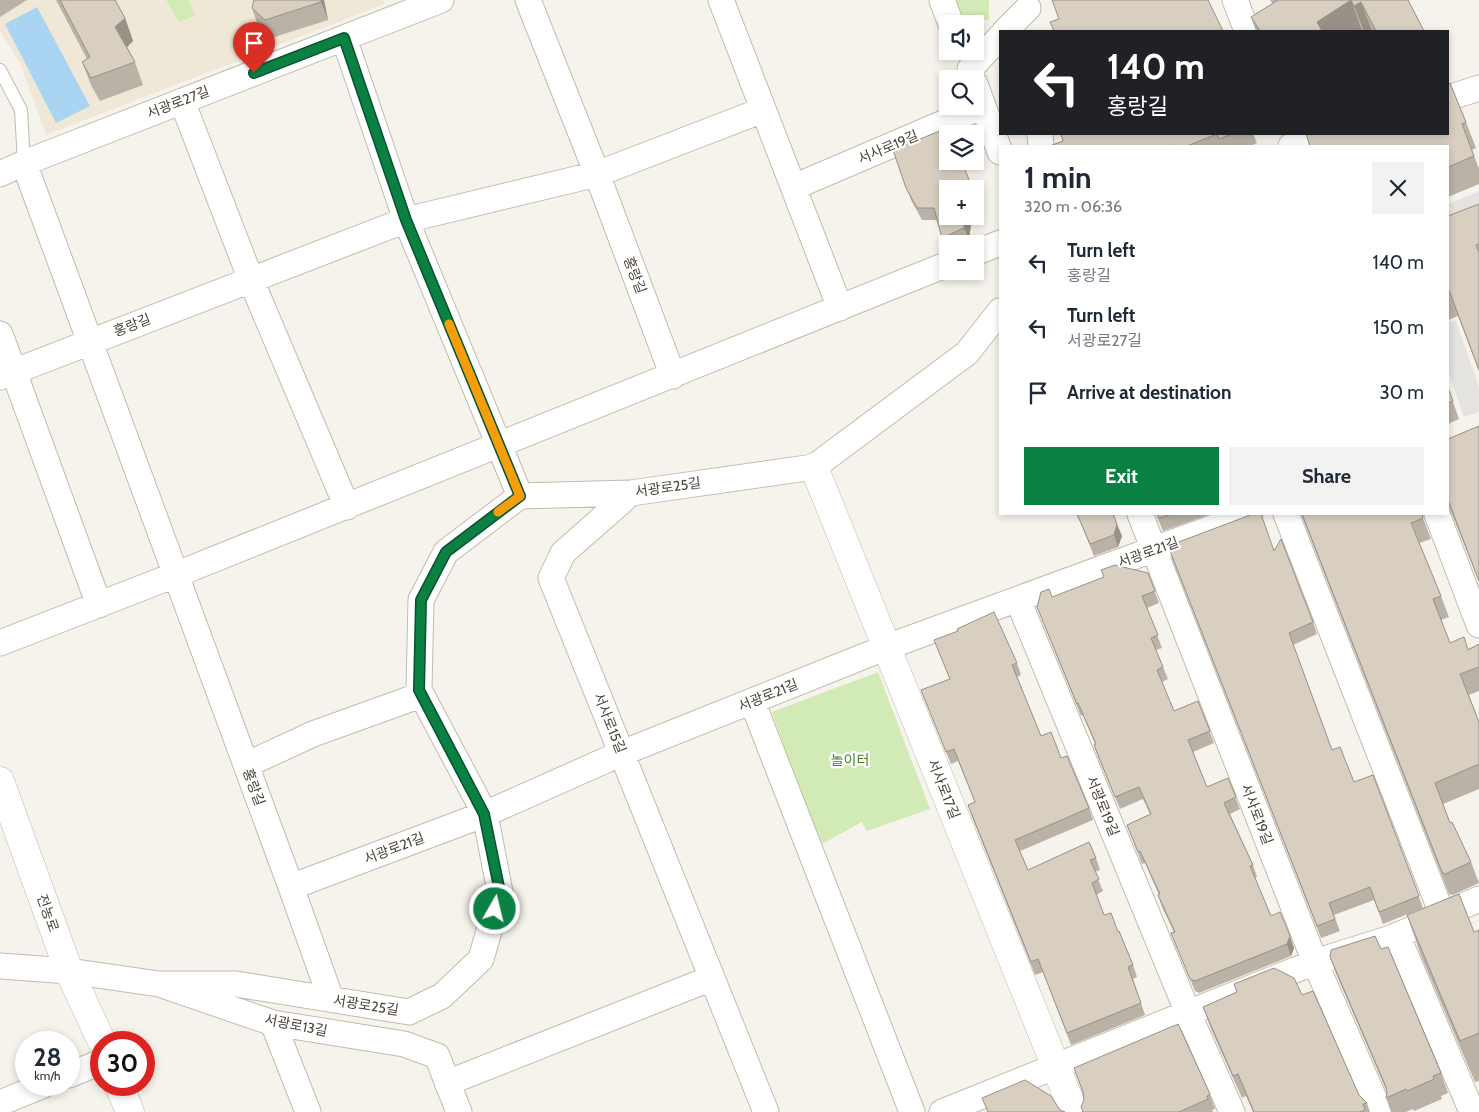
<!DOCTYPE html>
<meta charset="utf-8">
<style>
body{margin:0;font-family:Cabin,"Noto Sans KR",sans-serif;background:#f2f2f3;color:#1f2937;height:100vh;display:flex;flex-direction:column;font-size:19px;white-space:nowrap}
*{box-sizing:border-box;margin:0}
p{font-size:16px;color:#747a83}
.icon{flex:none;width:28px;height:28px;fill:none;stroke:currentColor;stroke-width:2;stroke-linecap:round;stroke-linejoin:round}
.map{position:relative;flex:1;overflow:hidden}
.side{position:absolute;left:999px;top:145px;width:450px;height:370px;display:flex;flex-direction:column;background:#fff;border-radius:0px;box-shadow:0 2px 8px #0003}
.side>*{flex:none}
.top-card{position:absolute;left:999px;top:30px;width:450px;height:105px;border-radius:0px;box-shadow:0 2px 8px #0003;background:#202124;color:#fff;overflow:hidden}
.buttons{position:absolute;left:939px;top:15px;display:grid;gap:10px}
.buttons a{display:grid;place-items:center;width:45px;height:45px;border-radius:0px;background:#fff;box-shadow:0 2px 8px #0003;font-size:25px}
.speed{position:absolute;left:15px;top:1031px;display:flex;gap:10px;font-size:25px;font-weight:700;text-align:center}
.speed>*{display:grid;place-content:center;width:65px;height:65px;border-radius:50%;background:#fff;box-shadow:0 2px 8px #0003;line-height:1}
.speed small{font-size:12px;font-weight:400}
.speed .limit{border:8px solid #d22;background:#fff;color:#111}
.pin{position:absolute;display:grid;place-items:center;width:42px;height:42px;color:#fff;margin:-51px -21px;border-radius:50% 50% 50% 0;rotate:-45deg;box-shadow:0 0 5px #0007}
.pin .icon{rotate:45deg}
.me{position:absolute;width:55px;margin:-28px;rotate:8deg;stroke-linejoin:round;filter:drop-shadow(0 0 4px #0008)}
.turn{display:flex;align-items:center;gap:18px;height:105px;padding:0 25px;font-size:22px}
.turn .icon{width:65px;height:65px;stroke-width:2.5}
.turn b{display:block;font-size:35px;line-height:42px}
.round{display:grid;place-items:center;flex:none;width:52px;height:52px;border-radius:0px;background:#f2f2f3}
.summary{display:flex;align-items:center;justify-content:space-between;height:85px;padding:0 25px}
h1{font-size:30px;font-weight:700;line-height:38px}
.primary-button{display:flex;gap:10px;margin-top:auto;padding:10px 25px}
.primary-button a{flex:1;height:58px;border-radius:0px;background:#0b8043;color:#fff;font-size:20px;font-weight:700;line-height:58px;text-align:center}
.primary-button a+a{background:#f2f2f3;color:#1f2937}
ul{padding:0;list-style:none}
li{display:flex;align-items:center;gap:15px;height:65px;padding:0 25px}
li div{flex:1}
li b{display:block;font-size:19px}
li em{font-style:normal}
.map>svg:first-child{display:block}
.education{fill:#efe8d6}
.green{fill:#d2eab5}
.parking{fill:#e5e3e0}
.water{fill:#a9d4f2}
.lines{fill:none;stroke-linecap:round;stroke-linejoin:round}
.service-casing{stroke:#c2bbae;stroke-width:14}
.minor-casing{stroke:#c2bbae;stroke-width:27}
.tertiary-casing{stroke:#c2bbae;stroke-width:29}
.service{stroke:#fff;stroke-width:12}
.minor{stroke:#fff;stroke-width:25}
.tertiary{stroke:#fff;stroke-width:28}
.wall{fill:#bab2a6}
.shaded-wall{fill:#979187}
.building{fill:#d8cfc1;stroke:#979187}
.route-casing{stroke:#07532c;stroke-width:12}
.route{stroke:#0b8043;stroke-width:9}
.slow{stroke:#f59e0b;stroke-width:9}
.labels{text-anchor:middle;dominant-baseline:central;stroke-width:4.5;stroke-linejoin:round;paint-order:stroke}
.street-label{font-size:14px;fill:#4b4439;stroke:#fff}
.park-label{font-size:14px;fill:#4a7f2a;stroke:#fff}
</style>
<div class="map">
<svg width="1479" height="1112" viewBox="0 0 1479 1112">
<rect width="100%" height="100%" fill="#f6f3ec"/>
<path class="education" d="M0 0H382L385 4 46 135 21 65 0 31Z"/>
<path class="green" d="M166 0H189L195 16 179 22Z
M956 0H989V20H964Z
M878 672 930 809 867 831 862 822 822 844 797 783 772 712Z"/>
<path class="parking" d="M1479 191V226L1448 239V204Z
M1456 321 1479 387V412L1464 417 1448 370V323Z"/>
<path class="water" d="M37 7 90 106 56 123 5 24Z"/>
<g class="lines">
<g class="service-casing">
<path id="service" d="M0 70 21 110 24 163"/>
</g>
<g class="minor-casing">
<path id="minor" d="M528 0 597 174 673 376
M721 0 840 308
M942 0 951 24
M1235 0 1247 31
M1005 31 1028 8
M344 38 406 220 520 496
M970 69 1000 37
M975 84 1000 152
M1448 98 1479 88
M182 101 251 280 347 507
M1040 134 1041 146
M1291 146 1331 134
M24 163 291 887 331 999
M0 174 24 163 441 0
M794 187 983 106
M975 253 1000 243
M0 334 99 605
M0 377 406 220 597 174 763 110
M631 493 563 553 551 578 766 1112
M1140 514 1315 962 1380 1112
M1286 514 1442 914
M1437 514 1479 625
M1018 600 1188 1013 1232 1112
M0 643 175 575 948 264
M752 701 912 1112
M246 765 313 734 421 695
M291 887 485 814 622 753 887 647 1250 514
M1397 935 1472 1112
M0 966 69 971 159 984 273 1023 404 1044 437 1056 459 1112
M159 984H236L409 1012 442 996 481 959 500 892 485 814 419 690 421 600 446 552 520 496 631 493 814 467 967 353 1000 311
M273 1023 308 1112
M69 1075 101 1062
M447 1083 712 978
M0 1103 44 1085
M942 1112 1315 962 1394 937 1479 899"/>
</g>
<g class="tertiary-casing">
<path id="tertiary" d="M814 467 1074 1112
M0 781 69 971 102 1042
M119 1085 130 1112"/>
</g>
<use href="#service" class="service"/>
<use href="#minor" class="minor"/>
<use href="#tertiary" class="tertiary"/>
</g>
<path class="wall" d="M0 0H27L0 17Z
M56 0H115L125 18 133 41 127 47 135 62 143 85 100 101 91 85 82 62 87 59Z
M254 0H324L328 20 271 38 258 26 252 8Z
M1270 0H1408L1424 31H1256L1251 17 1273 4Z
M1448 84 1466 122 1476 148 1472 150 1479 169V184L1448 197Z
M1061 134H1253L1257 143 1250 146H1050L1063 141Z
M893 150 948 216H972L969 240 961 244H948V250H946L942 238 937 220H922L911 200Z
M1479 204V371L1458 316 1448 320V216Z
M1448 388 1459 419 1448 424Z
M1479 426V582L1450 509 1448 505V439Z
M1077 514 1122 536 1118 547 1094 556Z
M1156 514H1210L1163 531Z
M1301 514H1423V518L1431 539 1419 543 1441 596 1449 617 1441 620 1450 643 1468 649 1479 644V691L1469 695 1479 722V789L1443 804 1450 823 1471 862 1479 883 1453 895 1449 894Z
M1274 551 1313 622 1317 634 1293 645 1332 750 1354 782 1373 775 1423 908 1383 924 1374 900 1334 915 1340 931 1321 938 1172 558Z
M1101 570 1148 573 1159 603 1147 608 1162 648 1156 650 1168 679 1162 682 1174 711 1198 701 1214 743 1193 752 1207 787 1228 778 1240 809 1230 814 1253 865 1257 877 1255 878 1271 916 1294 948 1291 956 1199 993 1195 991 1176 945 1171 933 1174 932 1162 907 1158 895H1159L1145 863 1142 864 1127 825 1150 814 1143 799 1120 809 1098 757 1094 745 1095 744 1083 715 1081 716 1037 607 1104 577Z
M1017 663 1021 675 1017 677 1041 736 1061 758 1089 808 1093 820 1020 851 1028 870 1096 858 1100 870 1095 872 1103 891 1096 895 1104 915 1118 932 1133 965 1137 977 1133 979 1145 1015 1071 1045 1043 972 1035 975 972 817 968 805 975 802 958 761 951 764 921 690Z
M1407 915 1474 932 1479 930V1081L1475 1082 1421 956Z
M1381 949 1441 1073 1448 1093 1441 1096 1442 1099 1414 1111 1413 1109 1406 1112H1391L1386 1098 1387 1093V1092L1337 976 1330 957Z
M1234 984 1302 995 1359 1095 1367 1103 1370 1112H1253L1246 1096 1242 1098 1211 1029 1203 1007 1237 992Z
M1074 1068 1210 1094 1215 1109 1212 1110 1213 1112H1083L1084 1100 1083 1094Z"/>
<path class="shaded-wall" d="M321 0H324L328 20 321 2Z
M1351 0 1362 31H1320L1317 22Z
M1361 2 1372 31H1364L1354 6Z
M125 18 133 41 124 50 115 27Z
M966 216H972L969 240 964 228Z
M1117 524 1122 536 1118 547 1114 535Z
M1290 936 1294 948 1291 956 1287 944Z"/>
<path class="building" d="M60 0H115L125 18 115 27 135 62 91 78 82 62 90 57Z
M254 0H321V2L265 20 252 8Z
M1052 0H1208L1223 31H1054L1050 22 1059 19Z
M1278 0H1408L1424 31H1376L1361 2 1354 6 1351 0 1317 22 1322 31H1260L1251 17Z
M1450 83 1466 122 1462 124 1474 156 1448 167V146H1310L1306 134H1448V84Z
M947 128 950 134H948V161H960L961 164 962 163 971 184 970 189H948V216H966L964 228 942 238 934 208H917L906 188 893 150Z
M1061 134H1231L1219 139 1217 134 1187 146H1175V145L1171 146H1050L1063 141Z
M1479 204V244L1476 245 1479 253V370L1449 290 1448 291V216Z
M1448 388 1453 401 1448 403Z
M1479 426V581L1448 500V439Z
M1077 514H1113L1117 524 1114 535 1090 544Z
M1157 514H1172L1159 518Z
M1253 514 1254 515 1261 514 1274 551 1281 539 1313 622 1289 633 1332 750 1340 747 1354 782 1373 775 1419 896 1379 912 1370 887 1329 903 1335 919 1317 926 1168 546Z
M1302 514H1422L1423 518 1411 523 1441 596 1433 599 1450 643 1464 637 1468 650 1479 644V667L1460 674 1479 722V764L1435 783 1450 823 1452 822 1471 862 1445 874 1442 872Z
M1115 565 1148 573 1155 591 1142 596 1158 635 1151 638 1163 667 1157 670 1174 711 1198 701 1210 731 1188 740 1207 787 1228 778 1236 797 1224 803 1253 865 1250 866 1271 916 1280 912 1290 936 1287 944 1195 981 1190 979 1171 933 1175 932 1158 895 1160 894 1140 851 1138 852 1127 825 1151 814 1139 787 1115 797 1094 745 1096 744 1078 703 1077 704 1037 607 1041 592 1049 589 1052 597 1104 577 1101 570Z
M994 612 1017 663 1012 665 1041 736 1051 732 1061 758 1067 756 1089 808 1015 840 1028 870 1089 842 1096 858 1090 860 1099 879 1092 883 1104 915 1111 913 1118 932 1119 931 1133 965 1128 967 1141 1003 1067 1033 1038 959 1031 962 968 805 975 802 954 749 946 752 921 690 950 679 934 640 958 631 957 629Z
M1459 894 1474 932 1479 930V1033L1460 1041 1407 915Z
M1375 936 1381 949 1388 947 1441 1073 1433 1076 1434 1079 1407 1091 1406 1089 1386 1098 1387 1093 1386 1087 1330 957 1331 950Z
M1274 968 1294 978 1302 995 1313 991 1359 1095 1367 1103 1363 1104 1365 1110 1360 1112H1254L1238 1074 1233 1076 1203 1007 1237 992 1234 984Z
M1178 1024 1210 1094 1207 1096 1208 1099 1179 1112H1083L1081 1107 1084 1100 1083 1092 1074 1068Z
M1025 1080 1051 1096 1060 1110 1065 1112H988L982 1098Z"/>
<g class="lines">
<g class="route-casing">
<path id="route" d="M254 73 344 38 406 220 520 496 446 552 421 600 419 690 484 814 500 892 495 909"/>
</g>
<use href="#route" class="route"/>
<path class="slow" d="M449 324 520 496 498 512"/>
</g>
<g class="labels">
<g class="street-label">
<text transform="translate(178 102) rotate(-21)">서광로27길</text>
<text transform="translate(888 147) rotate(-23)">서사로19길</text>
<text transform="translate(635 275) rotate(69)">홍랑길</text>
<text transform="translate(132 325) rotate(-21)">홍랑길</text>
<text transform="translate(668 487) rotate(-8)">서광로25길</text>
<text transform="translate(1148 552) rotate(-20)">서광로21길</text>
<text transform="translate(768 695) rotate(-22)">서광로21길</text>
<text transform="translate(610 723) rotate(68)">서사로15길</text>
<text transform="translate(254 787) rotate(70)">홍랑길</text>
<text transform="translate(944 789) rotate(68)">서사로17길</text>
<text transform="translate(1103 806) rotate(68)">서광로19길</text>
<text transform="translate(1257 814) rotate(69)">서사로19길</text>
<text transform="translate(394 848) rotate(-21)">서광로21길</text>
<text transform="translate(48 913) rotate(70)">전농로</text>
<text transform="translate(366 1005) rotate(9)">서광로25길</text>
<text transform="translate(296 1025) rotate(11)">서광로13길</text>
</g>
<g class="park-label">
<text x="850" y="760">놀이터</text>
</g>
</g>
</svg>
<div class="buttons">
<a><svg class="icon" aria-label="sound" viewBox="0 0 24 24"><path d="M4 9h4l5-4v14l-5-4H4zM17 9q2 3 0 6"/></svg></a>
<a><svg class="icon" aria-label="search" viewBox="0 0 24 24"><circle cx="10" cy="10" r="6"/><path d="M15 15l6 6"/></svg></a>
<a><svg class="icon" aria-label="layers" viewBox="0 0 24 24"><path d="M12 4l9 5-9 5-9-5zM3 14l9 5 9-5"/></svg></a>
<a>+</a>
<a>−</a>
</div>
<div class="speed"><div>28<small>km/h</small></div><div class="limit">30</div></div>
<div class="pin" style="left:254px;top:73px;background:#d93025"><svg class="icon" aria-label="arrive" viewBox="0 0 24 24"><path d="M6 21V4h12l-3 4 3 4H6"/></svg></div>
<svg class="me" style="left:495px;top:909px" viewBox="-20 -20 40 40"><circle r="17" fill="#0b8043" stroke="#fff" stroke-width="3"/><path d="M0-11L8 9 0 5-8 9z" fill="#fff"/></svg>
<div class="top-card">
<div class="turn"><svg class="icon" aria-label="left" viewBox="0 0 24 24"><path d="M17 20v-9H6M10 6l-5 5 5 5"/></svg><div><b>140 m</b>홍랑길</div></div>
</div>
<section class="side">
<div class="summary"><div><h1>1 min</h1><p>320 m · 06:36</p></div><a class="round"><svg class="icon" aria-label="close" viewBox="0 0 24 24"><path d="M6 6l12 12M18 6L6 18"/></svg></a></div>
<ul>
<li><svg class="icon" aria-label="left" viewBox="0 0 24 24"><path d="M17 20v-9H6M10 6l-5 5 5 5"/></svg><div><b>Turn left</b><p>홍랑길</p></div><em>140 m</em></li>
<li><svg class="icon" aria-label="left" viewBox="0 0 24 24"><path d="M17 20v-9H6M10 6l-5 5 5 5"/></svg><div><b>Turn left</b><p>서광로27길</p></div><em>150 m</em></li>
<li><svg class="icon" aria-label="arrive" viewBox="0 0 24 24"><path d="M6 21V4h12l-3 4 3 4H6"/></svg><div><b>Arrive at destination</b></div><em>30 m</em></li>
</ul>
<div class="primary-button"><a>Exit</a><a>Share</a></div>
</section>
</div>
